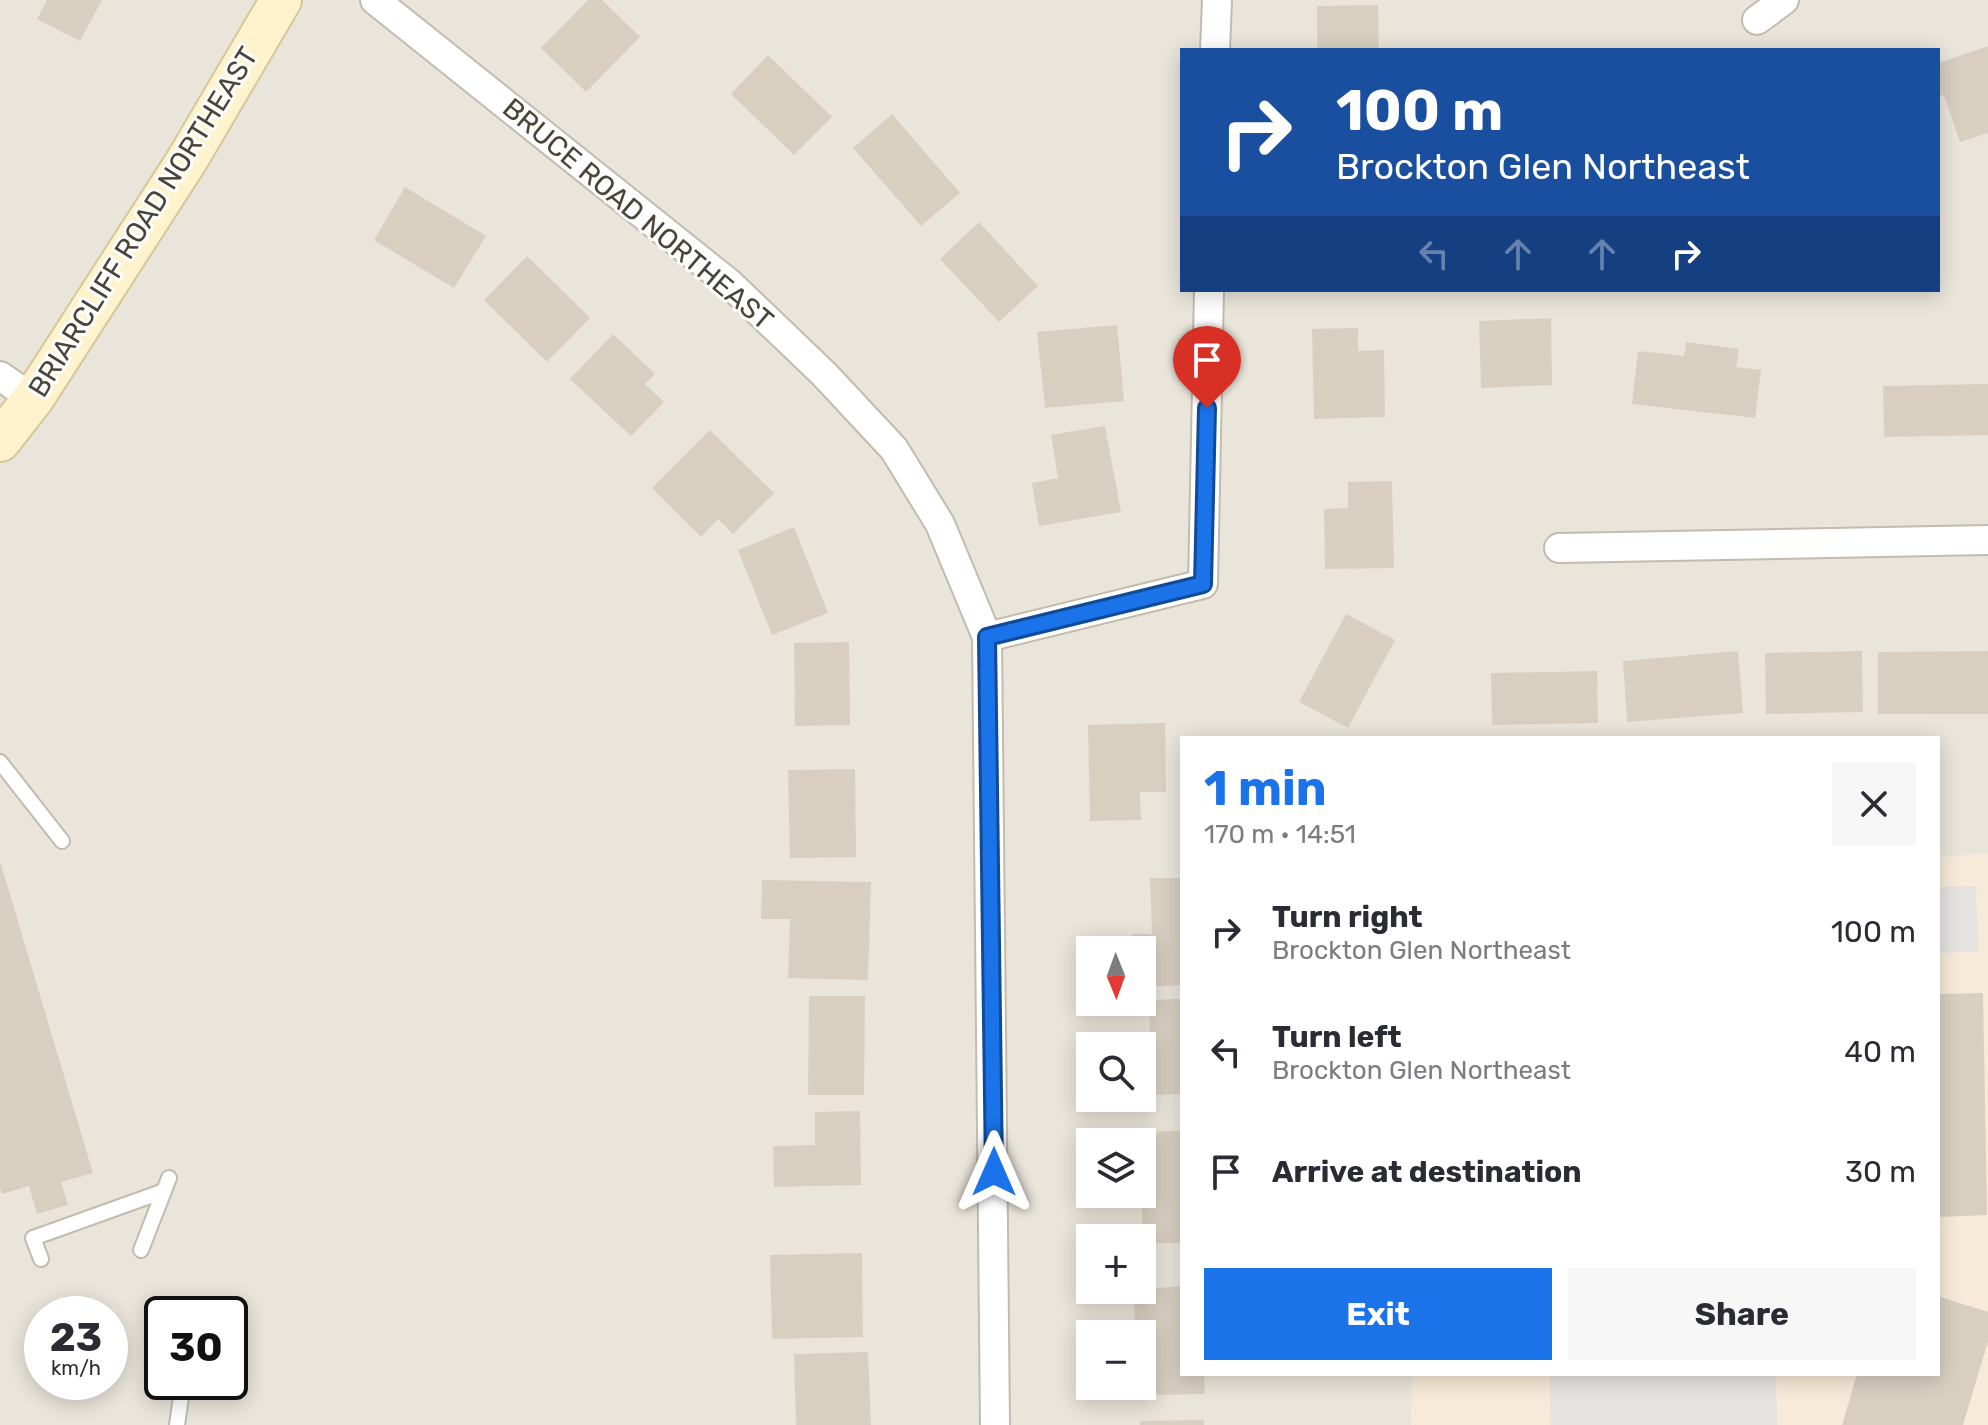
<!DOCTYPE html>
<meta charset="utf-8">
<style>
body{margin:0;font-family:Rubik,sans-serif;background:#f7f7f7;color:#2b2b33;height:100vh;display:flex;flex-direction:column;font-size:30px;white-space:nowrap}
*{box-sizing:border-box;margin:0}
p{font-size:26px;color:#7c7c81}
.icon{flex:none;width:44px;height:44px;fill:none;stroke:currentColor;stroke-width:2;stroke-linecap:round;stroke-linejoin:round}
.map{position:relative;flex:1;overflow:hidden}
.panel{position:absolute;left:1180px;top:736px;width:760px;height:640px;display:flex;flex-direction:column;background:#fff;border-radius:0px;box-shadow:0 4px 20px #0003}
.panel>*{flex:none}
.top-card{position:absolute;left:1180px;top:48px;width:760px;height:244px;border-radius:0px;box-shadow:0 4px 20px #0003;background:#1a4fa0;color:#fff;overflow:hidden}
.needle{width:52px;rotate:179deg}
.fabs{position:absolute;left:1076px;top:936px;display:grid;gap:16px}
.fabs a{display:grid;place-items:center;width:80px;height:80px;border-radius:0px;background:#fff;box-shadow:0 4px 20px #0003;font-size:40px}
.speed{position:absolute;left:24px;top:1296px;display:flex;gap:16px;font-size:40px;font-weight:700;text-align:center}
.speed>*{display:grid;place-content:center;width:104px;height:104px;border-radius:50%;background:#fff;box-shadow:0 4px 20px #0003;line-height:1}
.speed small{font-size:20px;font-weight:400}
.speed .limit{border:4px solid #111;border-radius:12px;background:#fff;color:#111}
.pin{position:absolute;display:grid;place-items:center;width:68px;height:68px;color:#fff;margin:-82px -34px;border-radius:50% 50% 50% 0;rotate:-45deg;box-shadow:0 0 8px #0007}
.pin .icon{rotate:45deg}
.me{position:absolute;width:88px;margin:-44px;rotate:0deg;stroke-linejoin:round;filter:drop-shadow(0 0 6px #0008)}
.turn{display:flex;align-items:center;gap:28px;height:168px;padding:0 24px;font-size:36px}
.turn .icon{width:104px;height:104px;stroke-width:2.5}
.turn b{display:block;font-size:56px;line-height:68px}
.lanes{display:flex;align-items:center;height:76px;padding:0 24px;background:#0003;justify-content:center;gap:40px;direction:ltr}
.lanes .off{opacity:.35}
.round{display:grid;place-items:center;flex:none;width:84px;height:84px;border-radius:0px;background:#f7f7f7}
.head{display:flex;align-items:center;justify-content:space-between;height:136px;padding:0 24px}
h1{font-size:48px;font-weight:700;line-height:60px;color:#1a73e8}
.cta{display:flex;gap:16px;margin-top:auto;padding:16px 24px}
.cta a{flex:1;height:92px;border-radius:0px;background:#1a73e8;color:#fff;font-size:32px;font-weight:700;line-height:92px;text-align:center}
.cta a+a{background:#f7f7f7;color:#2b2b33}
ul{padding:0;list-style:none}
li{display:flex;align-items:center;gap:24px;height:120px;padding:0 24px}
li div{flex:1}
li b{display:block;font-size:30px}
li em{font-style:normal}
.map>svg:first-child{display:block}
.residential{fill:#eae5da;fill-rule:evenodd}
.commercial{fill:#f7ead8}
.parking{fill:#e5e3e0}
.building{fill:#d8cfc1}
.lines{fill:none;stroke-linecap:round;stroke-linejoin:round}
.lane-casing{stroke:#c2bbae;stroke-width:18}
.street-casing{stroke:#c2bbae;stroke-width:32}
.secondary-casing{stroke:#d6c79b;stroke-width:44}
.lane{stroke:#fff;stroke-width:14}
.street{stroke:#fff;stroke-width:28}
.secondary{stroke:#fff3cd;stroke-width:40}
.route-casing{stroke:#114b97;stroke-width:20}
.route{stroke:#1a73e8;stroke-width:14}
.labels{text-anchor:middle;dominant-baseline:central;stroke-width:6;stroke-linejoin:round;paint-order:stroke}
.street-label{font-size:28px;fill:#4b4439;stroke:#fff}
</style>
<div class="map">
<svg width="1988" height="1425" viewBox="0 0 1988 1425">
<rect width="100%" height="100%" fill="#f6f3ec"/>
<path class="residential" d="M0 0H1988V853L1938 858V738H1182V1374H1413L1411 1425H0ZM1182 50H1938V290H1182ZM1090 950H1142V1002H1090ZM1090 1046H1142V1098H1090ZM1090 1142H1142V1194H1090ZM1090 1238H1142V1290H1090ZM42 1314H110V1382H42ZM162 1314H230V1382H162ZM1090 1334H1142V1386H1090Z"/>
<path class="commercial" d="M1988 853V1425H1411L1413 1374H1938V858Z"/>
<path class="parking" d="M1976 886 1978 952 1938 953V887Z
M1550 1374H1776L1777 1425H1551Z"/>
<path class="building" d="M47 0H102L80 41 37 19Z
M588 0H602L640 37 586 92 541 48Z
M1378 5 1379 50H1317V6Z
M1988 46V133L1960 142 1944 95 1938 97V63Z
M768 55 832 117 794 155 731 94Z
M892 114 960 193 921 226 853 148Z
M405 187 486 236 454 288 374 240Z
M979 222 1038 286 999 322 940 259Z
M527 256 590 318 547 362 484 300Z
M1551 318 1552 385 1481 388 1479 321Z
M1117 325 1124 401 1045 408 1037 332Z
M1358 328V351L1384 350 1385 417 1314 419 1312 329Z
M613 334 655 374 645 384 664 402 631 436 570 379Z
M1686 342 1739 349 1736 367 1761 370 1755 418 1632 404 1638 351 1684 356Z
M1988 384V435L1884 437 1883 386Z
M1105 426 1121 512 1039 526 1032 483 1058 478 1051 435Z
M710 430 774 493 733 534 718 519 701 537 652 488Z
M1392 481 1394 568 1325 569 1324 509 1348 508V482Z
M794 527 828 613 772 635 738 550Z
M1346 614 1395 640 1348 728 1299 702Z
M849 642 850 725 795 726 794 643Z
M1738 651 1743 713 1627 722 1623 661Z
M1862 651 1863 712 1766 714 1765 653Z
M1988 651V714H1878V652Z
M1597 671 1598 723 1492 725 1491 673Z
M1165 723 1166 792H1140L1141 820 1090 821 1088 725Z
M855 769 856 857 790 858 788 770Z
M0 861 93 1173 61 1182 68 1205 37 1214 29 1186 2 1194 0 1188Z
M1150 878H1182V985L1142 987V950H1133V934H1152Z
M762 880 871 882 868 980 788 978 790 919H761Z
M1983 993 1987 1215 1938 1217V994Z
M809 996H865L864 1095H808Z
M1182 999V1094L1151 1095 1149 1000Z
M860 1111 861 1185 774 1187 773 1146 815 1145V1112Z
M1182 1131V1243H1142V1142H1139V1132Z
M862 1253 863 1337 772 1339 770 1255Z
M1182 1286V1374H1204L1205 1394 1150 1395 1149 1346H1142V1334H1135L1134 1290Z
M1938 1296 1988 1312V1341L1963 1425H1842L1857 1374H1938Z
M868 1352 871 1425H796L794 1354Z
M1204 1420V1425H1140V1421Z"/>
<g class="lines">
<g class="lane-casing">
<path id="lane" d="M0 762 62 841
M141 1250 169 1178
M41 1259 33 1238 164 1191
M177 1425 183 1383"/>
</g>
<g class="street-casing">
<path id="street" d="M375 0 730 284 824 374 894 449 940 524 987 637 995 1425
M1757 20 1784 0
M1215 50 1217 0
M0 376 33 399
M1559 548 1988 540
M987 637 1203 584 1209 290"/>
</g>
<g class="secondary-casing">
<path id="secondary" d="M0 441 33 399 187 160 281 0"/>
</g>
<use href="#lane" class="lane"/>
<use href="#street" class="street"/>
<use href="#secondary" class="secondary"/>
</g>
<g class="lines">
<g class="route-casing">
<path id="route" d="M994 1172 987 637 1203 584 1207 408"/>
</g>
<use href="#route" class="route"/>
</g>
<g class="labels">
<g class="street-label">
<text transform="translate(638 214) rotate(40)">BRUCE ROAD NORTHEAST</text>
<text transform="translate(143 222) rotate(-58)">BRIARCLIFF ROAD NORTHEAST</text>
</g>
</g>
</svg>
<div class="fabs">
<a><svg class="needle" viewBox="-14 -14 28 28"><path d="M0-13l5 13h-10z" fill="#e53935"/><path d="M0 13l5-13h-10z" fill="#7c7c81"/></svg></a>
<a><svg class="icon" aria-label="search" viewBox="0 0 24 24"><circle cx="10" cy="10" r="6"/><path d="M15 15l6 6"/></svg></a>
<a><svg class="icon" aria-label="layers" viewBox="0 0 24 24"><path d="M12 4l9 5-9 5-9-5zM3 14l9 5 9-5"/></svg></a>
<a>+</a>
<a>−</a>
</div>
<div class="speed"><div>23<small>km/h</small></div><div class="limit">30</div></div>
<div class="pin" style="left:1207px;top:408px;background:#d93025"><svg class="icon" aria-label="arrive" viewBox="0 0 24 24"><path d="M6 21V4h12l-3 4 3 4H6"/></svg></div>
<svg class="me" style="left:994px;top:1172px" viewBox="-20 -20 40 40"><path d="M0-17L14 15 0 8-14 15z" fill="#1a73e8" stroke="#fff" stroke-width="4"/></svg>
<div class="top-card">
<div class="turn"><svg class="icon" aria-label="right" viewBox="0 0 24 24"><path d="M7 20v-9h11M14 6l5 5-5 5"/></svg><div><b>100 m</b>Brockton Glen Northeast</div></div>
<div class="lanes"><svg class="icon off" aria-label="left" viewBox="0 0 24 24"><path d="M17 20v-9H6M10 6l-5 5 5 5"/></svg><svg class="icon off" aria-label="ahead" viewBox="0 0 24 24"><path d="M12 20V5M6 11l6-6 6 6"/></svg><svg class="icon off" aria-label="ahead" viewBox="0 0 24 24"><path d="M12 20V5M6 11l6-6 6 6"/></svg><svg class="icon" aria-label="right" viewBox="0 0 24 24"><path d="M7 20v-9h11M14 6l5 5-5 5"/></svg></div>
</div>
<section class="panel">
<div class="head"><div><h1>1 min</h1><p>170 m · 14:51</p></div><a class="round"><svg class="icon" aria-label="close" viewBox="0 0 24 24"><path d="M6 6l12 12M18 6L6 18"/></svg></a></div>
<ul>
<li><svg class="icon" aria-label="right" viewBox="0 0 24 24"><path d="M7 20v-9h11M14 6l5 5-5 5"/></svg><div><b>Turn right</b><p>Brockton Glen Northeast</p></div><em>100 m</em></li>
<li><svg class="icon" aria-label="left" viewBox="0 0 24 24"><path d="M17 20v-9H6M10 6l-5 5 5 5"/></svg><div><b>Turn left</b><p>Brockton Glen Northeast</p></div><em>40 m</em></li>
<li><svg class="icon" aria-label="arrive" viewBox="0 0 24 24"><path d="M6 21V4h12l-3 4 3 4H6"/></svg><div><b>Arrive at destination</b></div><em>30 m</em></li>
</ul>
<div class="cta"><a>Exit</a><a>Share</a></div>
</section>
</div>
